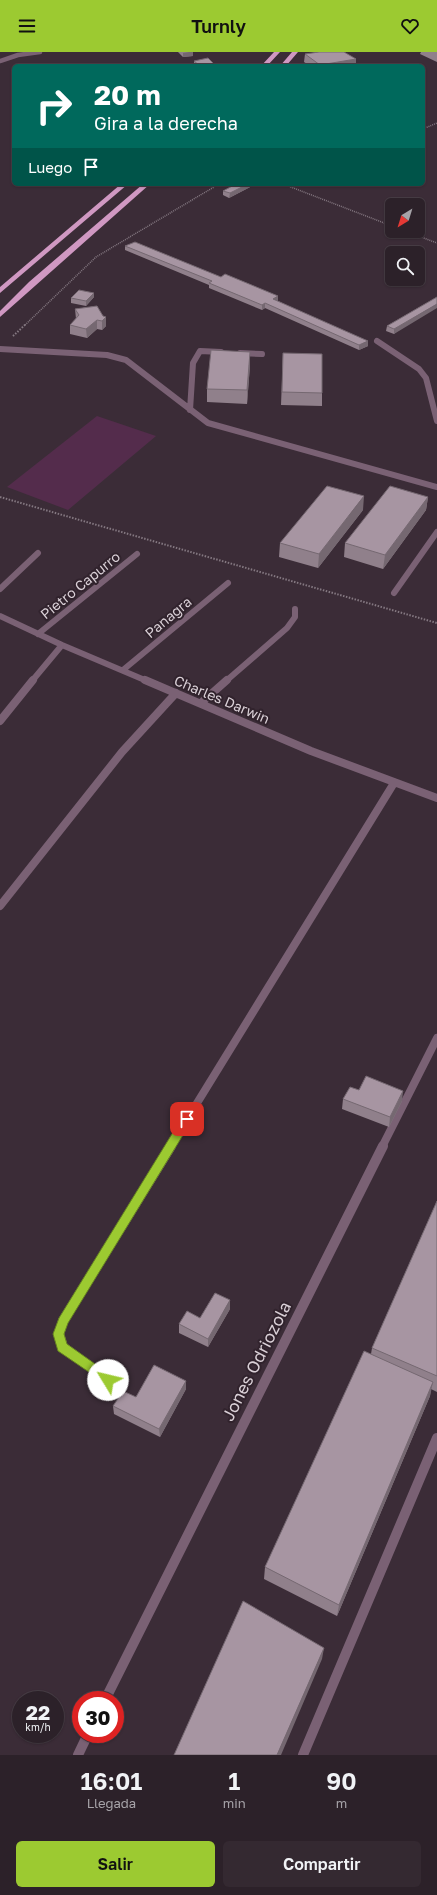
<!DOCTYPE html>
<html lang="es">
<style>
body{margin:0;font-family:"Golos Text",sans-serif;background:#342931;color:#f1f3f6;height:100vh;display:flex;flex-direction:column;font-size:15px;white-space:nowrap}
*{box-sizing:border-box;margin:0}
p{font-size:13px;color:#a6a3a8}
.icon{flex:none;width:22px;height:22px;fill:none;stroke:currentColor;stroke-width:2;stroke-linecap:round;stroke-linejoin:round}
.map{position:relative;height:1703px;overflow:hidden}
.panel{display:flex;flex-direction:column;background:#2c2129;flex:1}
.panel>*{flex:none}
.hud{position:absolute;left:12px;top:12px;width:413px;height:122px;border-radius:6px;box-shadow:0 1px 3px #0004,0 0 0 1px #483e46;background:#00695c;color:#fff;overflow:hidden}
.needle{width:26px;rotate:218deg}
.tools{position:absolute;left:385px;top:146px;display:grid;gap:8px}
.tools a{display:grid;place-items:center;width:40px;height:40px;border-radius:6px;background:#2c2129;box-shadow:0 1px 3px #0004,0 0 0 1px #483e46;font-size:20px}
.speed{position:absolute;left:12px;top:1639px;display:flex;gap:8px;font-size:20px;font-weight:700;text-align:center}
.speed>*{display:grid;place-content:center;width:52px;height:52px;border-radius:50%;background:#2c2129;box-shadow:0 1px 3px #0004,0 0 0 1px #483e46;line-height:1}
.speed small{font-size:10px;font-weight:400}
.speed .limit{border:6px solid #d22;background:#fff;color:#111}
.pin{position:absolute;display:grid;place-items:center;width:34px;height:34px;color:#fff;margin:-17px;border-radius:8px;box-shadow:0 2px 6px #0006}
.me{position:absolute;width:44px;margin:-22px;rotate:306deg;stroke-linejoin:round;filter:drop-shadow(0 0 3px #0008)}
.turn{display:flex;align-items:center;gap:14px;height:84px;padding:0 16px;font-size:18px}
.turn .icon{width:52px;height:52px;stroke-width:2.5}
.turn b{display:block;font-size:28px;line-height:34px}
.then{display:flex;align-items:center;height:38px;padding:0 16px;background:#0003;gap:8px;font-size:15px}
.eta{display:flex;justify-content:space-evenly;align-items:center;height:68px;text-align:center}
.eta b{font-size:24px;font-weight:600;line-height:28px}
.button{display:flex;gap:8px;margin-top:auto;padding:8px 16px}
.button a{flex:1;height:46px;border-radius:6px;background:#9cca31;color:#111;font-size:16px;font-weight:600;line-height:46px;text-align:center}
.button a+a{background:#342931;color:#f1f3f6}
header{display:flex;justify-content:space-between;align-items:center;height:52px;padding:0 16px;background:#9cca31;color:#111;font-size:18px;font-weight:600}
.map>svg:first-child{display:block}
.green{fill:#542c4c}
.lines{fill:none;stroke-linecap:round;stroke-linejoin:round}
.path-far1{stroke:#847881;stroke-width:1.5;stroke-dasharray:1 1;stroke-linecap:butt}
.path{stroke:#847881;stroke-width:2;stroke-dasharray:1.5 1.5;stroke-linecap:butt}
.service{stroke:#7a6174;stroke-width:6}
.minor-far3{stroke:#7a6174;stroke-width:4.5}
.minor-far2{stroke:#7a6174;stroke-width:6}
.minor-far1{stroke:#7a6174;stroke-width:8}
.minor{stroke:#7a6174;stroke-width:10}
.trunk{fill:#d098c2;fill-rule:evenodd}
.wall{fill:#90808b}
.shaded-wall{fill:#756871}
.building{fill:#a795a2;stroke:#756871}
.route{fill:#9cca31;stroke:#658320}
.labels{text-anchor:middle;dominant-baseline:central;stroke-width:4;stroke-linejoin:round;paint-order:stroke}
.street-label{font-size:14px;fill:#dad0d7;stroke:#31232d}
.near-street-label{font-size:17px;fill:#dad0d7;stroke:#31232d}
</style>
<header><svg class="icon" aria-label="menu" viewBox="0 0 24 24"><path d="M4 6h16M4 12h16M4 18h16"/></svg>Turnly<svg class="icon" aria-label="heart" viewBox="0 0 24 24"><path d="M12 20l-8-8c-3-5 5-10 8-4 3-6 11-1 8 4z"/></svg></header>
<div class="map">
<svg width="437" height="1703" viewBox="0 0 437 1703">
<rect width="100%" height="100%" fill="#3b2c37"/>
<path class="green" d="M97 364 156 384 68 458 7 435Z"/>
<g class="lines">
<path class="path-far1" d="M423 77 437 71
M283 132 392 174
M405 179 437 191
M25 273 96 205 219 132"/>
<path class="path" d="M13 284 26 272
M0 445 437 571"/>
<path class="service" d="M0 297 107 303 126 308 208 371 437 435
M240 301 262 302
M190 358 193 311 200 299 221 300
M394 541 437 480"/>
<path class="minor-far3" d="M0 9 18 3 40 0"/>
<path class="minor-far2" d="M377 289 419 317 426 326 437 369
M0 537 38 501
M0 564 62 593 147 629
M38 582 137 502
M123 618 228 531
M32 629 62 593
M226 629 287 576 295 565V557"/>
<path class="minor-far1" d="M145 628 311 699 437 746
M201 651 227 628
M0 669 33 628
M0 854 122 700 176 641
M170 1095 394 731
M382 1095 437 986"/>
<path class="minor" d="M108 1328 63 1295 59 1282 63 1269 171 1094
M105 1648 383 1094
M78 1703 88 1682
M303 1703 437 1386"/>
<path class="trunk" d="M274 0H280L267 14H261Z
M292 0H298L286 14H280Z
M121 132H128L0 241V235Z
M143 132H150L0 265V259L29 230Z"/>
</g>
<path class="wall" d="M178 0H193V4L183 5Z
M421 0H437V10L420 2Z
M305 2 356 7V14H310L304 10Z
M194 9 216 14H195L194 13Z
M254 133 229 146 223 143V139Z
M125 194 278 249 368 294 359 298 265 256 262 258 209 236V233L125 198Z
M94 241V245L86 254 71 251V246Z
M437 245 394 282 386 279 387 274Z
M97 254 106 274 102 278 97 277 87 286 70 282V273L76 267 75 257Z
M283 301 322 341V354L281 353Z
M250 313 247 352 207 350V337Z
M428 445 426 458 383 517 344 505 345 491Z
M363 458 318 516 279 505 280 491Z
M359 1038 402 1049 389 1075 342 1057 343 1047Z
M437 1149V1340L431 1337 430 1344 337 1564 264 1527 265 1515 371 1302 372 1296Z
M230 1257 208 1295 179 1281V1272Z
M186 1337 160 1385 114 1362 113 1354 136 1345Z"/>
<path class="shaded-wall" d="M189 0H193V4L183 5V1Z
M356 7V14H320V13Z
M248 132H254V133L229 146 230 141Z
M94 241V245L86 254V249Z
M278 244V249L273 247Z
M265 251V256L262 258V253Z
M437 252V256L394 282V277Z
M106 265V274L102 278V269Z
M97 268V277L87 286 86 277Z
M368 289V294L359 298V293Z
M250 300V313L247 352V338Z
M364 444 363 458 318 516 319 502Z
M428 445 426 458 383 517 385 503Z
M403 1039 402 1049 389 1075 390 1065Z
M230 1248V1257L208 1295V1287Z
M186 1329V1337L160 1385 159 1377Z
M433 1330 430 1344 337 1564 339 1553Z
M324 1596 322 1607 281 1703H277Z"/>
<path class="building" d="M319 0H344L356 7 320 13 305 2Z
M208 6 216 14H200L194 9Z
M236 132H248L230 141 223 139Z
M135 190 221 225 225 222 278 244 273 247 368 289 359 293 265 251 262 253 209 231 212 229 125 194Z
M79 238 94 241 86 249 71 246Z
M437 245V252L394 277 387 274Z
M97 254 103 264 106 265 102 269 97 268 86 277 70 273 79 263 75 257Z
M211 298 250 300 247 338 207 337Z
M283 301 322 302V341L282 340Z
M327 434 364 444 319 502 280 491Z
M390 434 428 445 385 503 345 491Z
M366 1024 403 1039 390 1065 343 1047 350 1035 359 1038Z
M437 1149V1324L372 1296Z
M215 1241 230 1248 208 1287 179 1272 187 1259 200 1266Z
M364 1299 433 1330 339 1553 265 1515Z
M154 1313 186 1329 159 1377 113 1354 123 1339 136 1345Z
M243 1549 324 1596 277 1703H174Z"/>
<path class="route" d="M187 1063 191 1064 192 1067 191 1070 68 1271 64 1282 67 1292 112 1324 114 1328 112 1331 108 1333 58 1299 53 1282 59 1266 183 1064Z"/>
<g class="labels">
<g class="street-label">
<text transform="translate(80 533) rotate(-39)">Pietro Capurro</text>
<text transform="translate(168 565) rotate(-40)">Panagra</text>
<text transform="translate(222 647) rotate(23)">Charles Darwin</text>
</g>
<g class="near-street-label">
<text transform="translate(256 1309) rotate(-63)">Jones Odriozola</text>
</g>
</g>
</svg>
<div class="tools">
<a><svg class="needle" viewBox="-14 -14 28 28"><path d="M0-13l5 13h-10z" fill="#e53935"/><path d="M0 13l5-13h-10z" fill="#a6a3a8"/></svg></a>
<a><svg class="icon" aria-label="search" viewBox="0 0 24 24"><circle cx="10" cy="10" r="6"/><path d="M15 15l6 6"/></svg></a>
</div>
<div class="speed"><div>22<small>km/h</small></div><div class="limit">30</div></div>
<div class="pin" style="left:187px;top:1067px;background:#d93025"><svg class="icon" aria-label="arrive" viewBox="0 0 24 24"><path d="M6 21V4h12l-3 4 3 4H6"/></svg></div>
<svg class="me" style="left:108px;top:1328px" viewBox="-20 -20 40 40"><circle r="19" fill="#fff"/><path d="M0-13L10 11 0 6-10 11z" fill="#9cca31"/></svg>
<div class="hud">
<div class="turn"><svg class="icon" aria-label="right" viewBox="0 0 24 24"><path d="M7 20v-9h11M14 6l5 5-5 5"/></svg><div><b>20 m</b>Gira a la derecha</div></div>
<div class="then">Luego<svg class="icon" aria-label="arrive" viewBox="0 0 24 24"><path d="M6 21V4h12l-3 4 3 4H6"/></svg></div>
</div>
</div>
<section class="panel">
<div class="eta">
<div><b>16:01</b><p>Llegada</p></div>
<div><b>1</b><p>min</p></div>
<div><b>90</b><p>m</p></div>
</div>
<div class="button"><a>Salir</a><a>Compartir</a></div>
</section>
